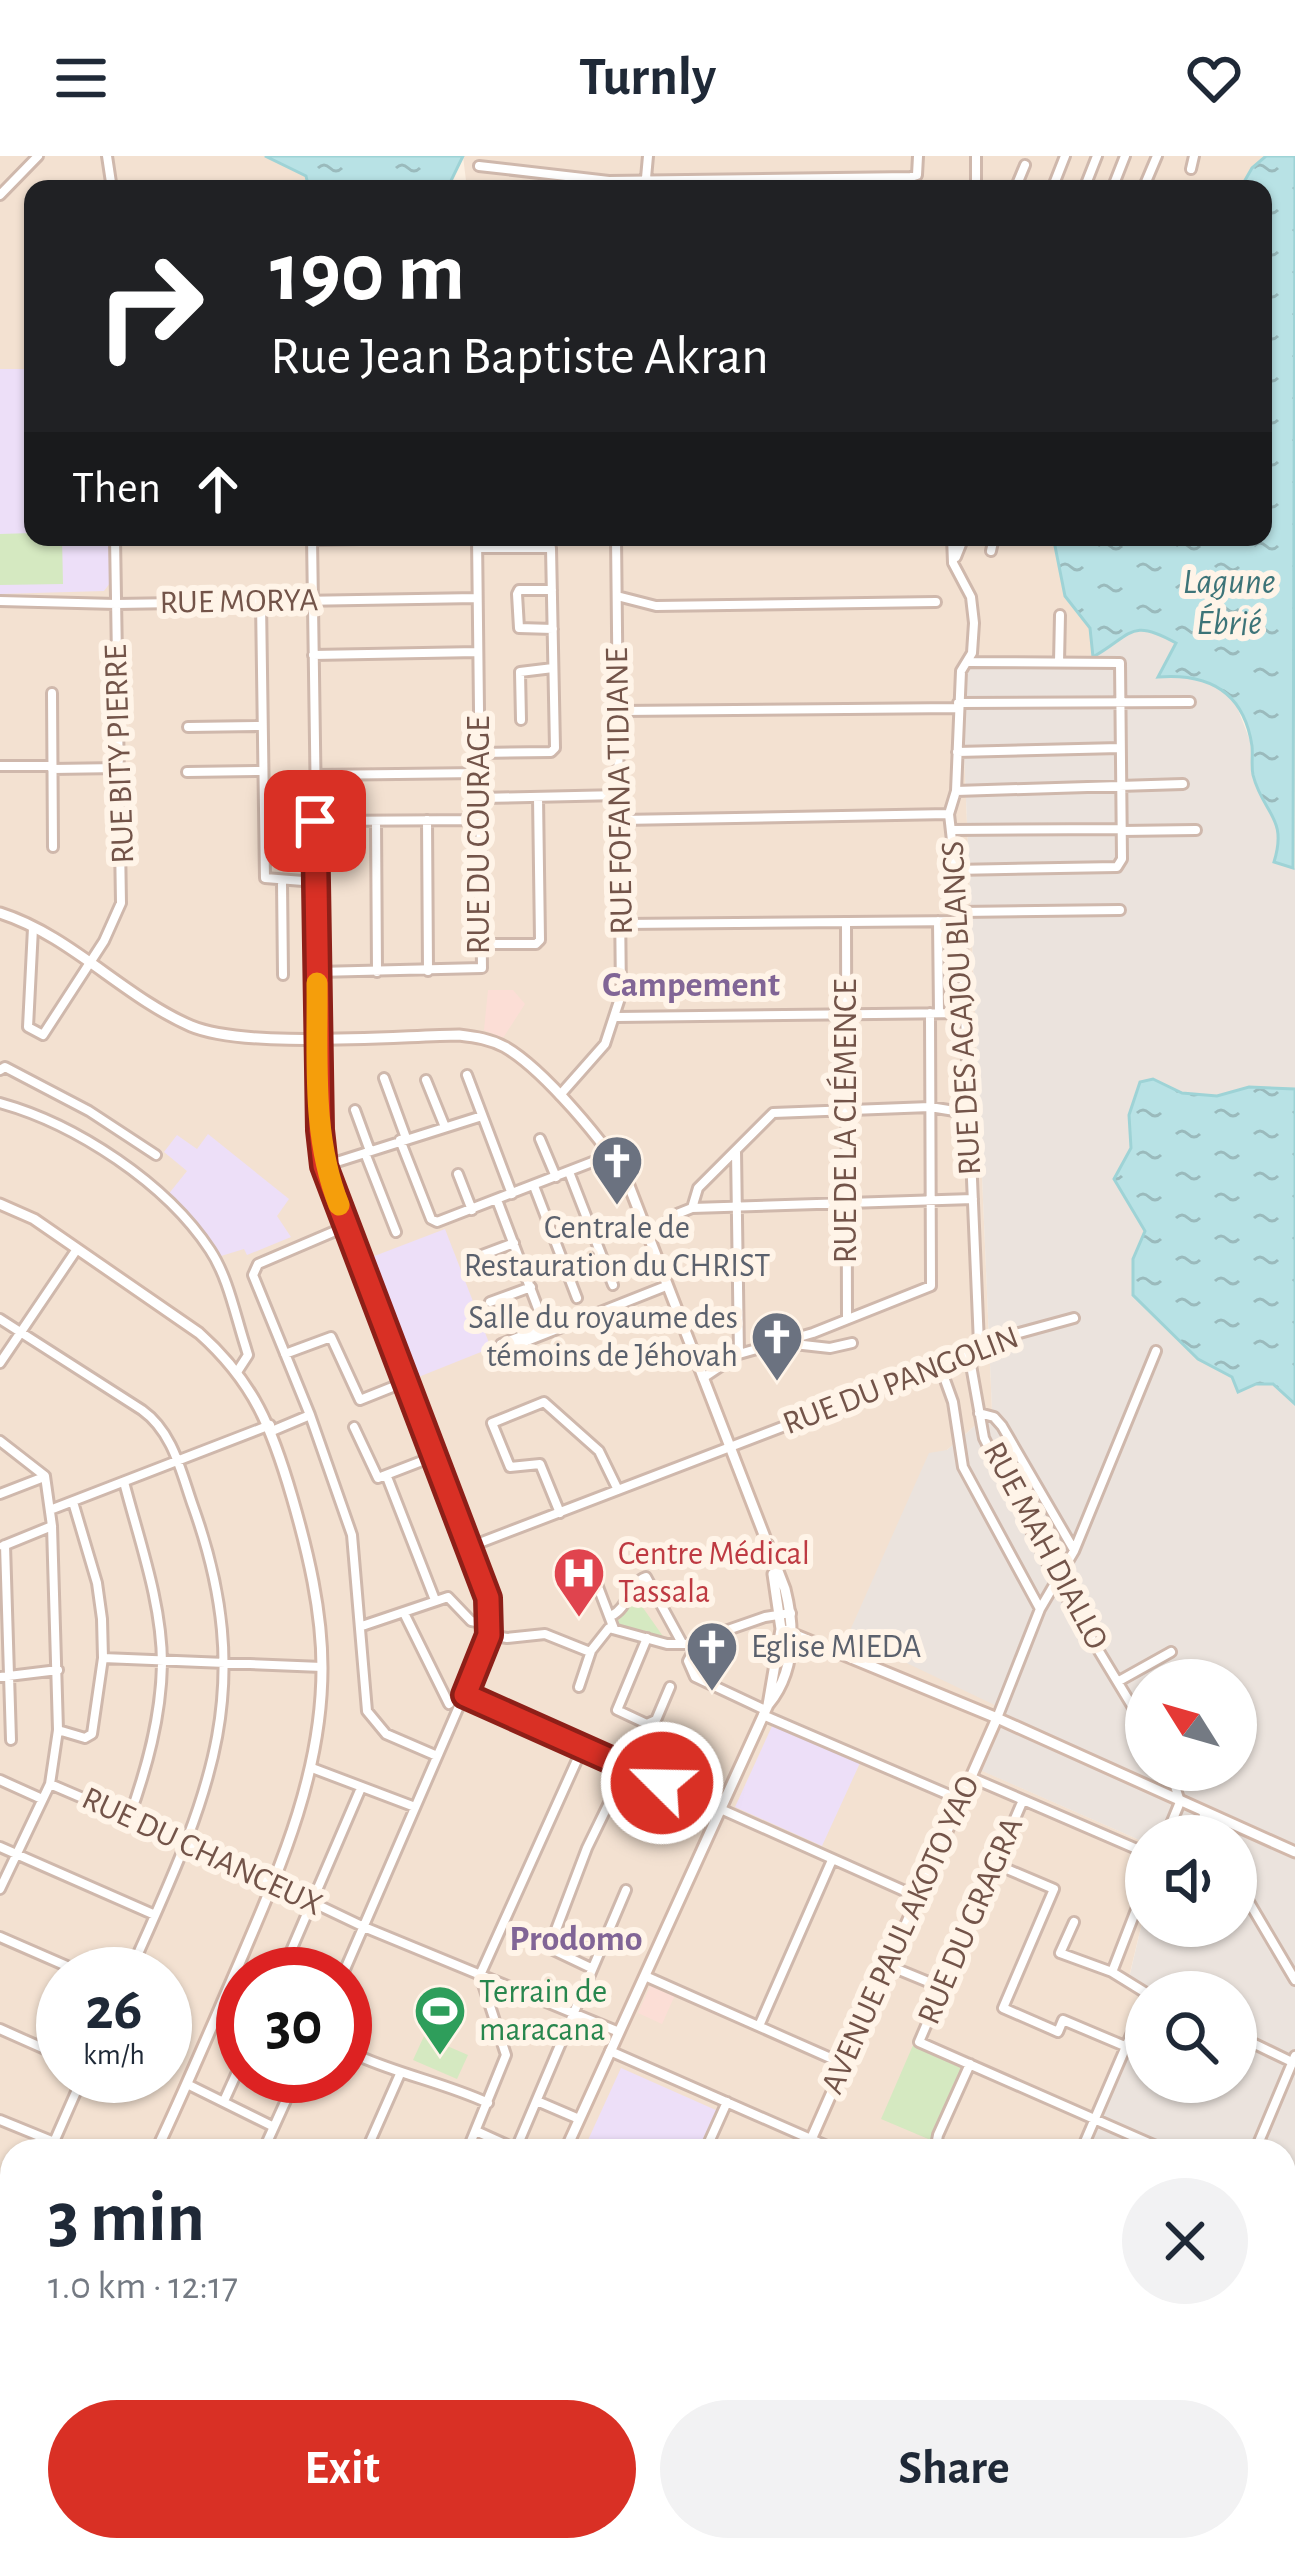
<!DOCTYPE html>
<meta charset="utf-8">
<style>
body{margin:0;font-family:"Alegreya Sans",sans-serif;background:#f2f2f3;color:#1f2937;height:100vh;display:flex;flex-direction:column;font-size:45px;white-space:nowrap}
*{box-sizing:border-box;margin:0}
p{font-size:39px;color:#747a83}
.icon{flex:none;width:66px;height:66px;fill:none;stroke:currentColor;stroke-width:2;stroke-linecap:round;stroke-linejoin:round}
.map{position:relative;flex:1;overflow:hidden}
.details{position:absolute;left:0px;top:1983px;width:1296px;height:423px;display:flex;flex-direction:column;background:#fff;border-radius:36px 36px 0 0;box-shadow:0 3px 9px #0004}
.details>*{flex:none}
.hud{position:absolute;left:24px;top:24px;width:1248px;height:366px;border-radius:24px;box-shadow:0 3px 9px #0004;background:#202124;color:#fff;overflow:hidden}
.needle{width:78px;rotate:307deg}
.fabs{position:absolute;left:1125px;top:1503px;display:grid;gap:24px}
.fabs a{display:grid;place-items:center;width:132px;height:132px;border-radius:50%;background:#fff;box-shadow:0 3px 9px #0004;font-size:60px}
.speed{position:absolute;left:36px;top:1791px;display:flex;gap:24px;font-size:60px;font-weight:700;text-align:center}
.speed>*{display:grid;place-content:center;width:156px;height:156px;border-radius:50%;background:#fff;box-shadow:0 3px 9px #0004;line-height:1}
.speed small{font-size:30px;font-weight:400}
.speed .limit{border:18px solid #d22;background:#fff;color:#111}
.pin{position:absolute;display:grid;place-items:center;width:102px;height:102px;color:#fff;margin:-51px;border-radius:24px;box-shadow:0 6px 18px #0006}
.me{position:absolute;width:132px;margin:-66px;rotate:293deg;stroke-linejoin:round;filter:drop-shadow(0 0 9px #0008)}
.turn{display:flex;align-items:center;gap:42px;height:252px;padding:0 48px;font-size:54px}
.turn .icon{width:156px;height:156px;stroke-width:2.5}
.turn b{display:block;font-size:84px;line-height:102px}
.then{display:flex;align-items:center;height:114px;padding:0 48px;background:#0003;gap:24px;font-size:45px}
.round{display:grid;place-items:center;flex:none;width:126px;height:126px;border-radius:63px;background:#f2f2f3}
.summary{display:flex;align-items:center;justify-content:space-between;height:204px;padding:0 48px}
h1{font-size:72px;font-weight:700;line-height:90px}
.primary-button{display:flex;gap:24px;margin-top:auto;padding:24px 48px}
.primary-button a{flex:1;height:138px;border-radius:72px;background:#d93025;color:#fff;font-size:48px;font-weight:700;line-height:138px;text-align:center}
.primary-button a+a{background:#f2f2f3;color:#1f2937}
header{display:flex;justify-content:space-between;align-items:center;height:156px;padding:0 48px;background:#fff;font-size:54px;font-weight:700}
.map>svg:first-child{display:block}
.residential{fill:#f3e1d1;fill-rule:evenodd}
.commercial{fill:#fcded6}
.industrial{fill:#ebe3dd;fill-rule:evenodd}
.education{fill:#eddff8}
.pitch{fill:#d5e9c1}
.water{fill:url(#water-ripples);stroke:#9ed3d6;stroke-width:3}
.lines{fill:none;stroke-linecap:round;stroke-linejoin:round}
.street-casing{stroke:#cfb8ac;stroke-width:14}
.secondary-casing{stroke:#d2b8aa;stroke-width:15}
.street{stroke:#fff;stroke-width:8}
.secondary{stroke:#fff;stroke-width:9}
.route-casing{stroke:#8d1f18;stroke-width:30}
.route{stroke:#d93025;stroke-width:21}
.slow{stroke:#f59e0b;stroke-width:21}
.labels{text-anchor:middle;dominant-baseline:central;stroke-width:12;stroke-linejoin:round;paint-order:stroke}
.street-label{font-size:33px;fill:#735449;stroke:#fff4e8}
.worship-label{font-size:33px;fill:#5b616d;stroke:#fff4e8}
.health-label{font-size:33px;fill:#be3a42;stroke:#fff4e8;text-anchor:start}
.leisure-label{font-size:33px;fill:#27864d;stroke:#fff4e8;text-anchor:start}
.water-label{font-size:36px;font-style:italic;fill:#3d7478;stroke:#fff4e8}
.neighbourhood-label{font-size:36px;font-weight:bold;fill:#816596;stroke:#fff4e8}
</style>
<header><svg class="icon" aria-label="menu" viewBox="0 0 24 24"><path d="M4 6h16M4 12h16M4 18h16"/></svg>Turnly<svg class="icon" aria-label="heart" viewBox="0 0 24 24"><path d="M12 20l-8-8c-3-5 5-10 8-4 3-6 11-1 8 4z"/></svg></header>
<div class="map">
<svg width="1295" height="2404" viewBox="0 0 1295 2404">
<defs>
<pattern id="water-ripples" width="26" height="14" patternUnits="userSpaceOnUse" patternTransform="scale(3)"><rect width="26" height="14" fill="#b8e2e5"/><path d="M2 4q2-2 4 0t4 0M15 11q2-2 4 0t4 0" fill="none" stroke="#9ababc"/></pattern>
</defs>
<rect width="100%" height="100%" fill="#fcf0e2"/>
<path class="residential" d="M0 0H265L307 20 309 33H33V381H1060L1055 390 1065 440 1090 472 1093 501 960 503 992 1255 947 1294 1005 1555 981 1614 1146 1687V1750L1129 1821 1154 1836H1146V1856L1084 1995H12V2394H641L636 2404H0ZM63 1818H165V1920H63ZM243 1818H345V1920H243Z
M463 0H1266L1252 13 1240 33H467Z"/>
<path class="commercial" d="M488 834H513L525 848 503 882 484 874Z
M651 1828 675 1839 662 1868 638 1857Z
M539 2394H586L607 2404 610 2398 620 2403V2404H534Z"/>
<path class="industrial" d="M1143 471 1176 487 1159 521 1185 519 1215 529 1234 543 1252 590V615L1282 674 1275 706 1295 712V933L1249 931 1218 940 1182 937 1153 923 1140 925 1129 959 1132 992 1114 1023 1145 1076 1133 1103V1139L1198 1203 1232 1221 1238 1235 1256 1228H1273L1295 1248V2404H636L641 2394H1284V1995H1084L1146 1856V1926H1236V1836H1154L1129 1822 1146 1750V1770H1236V1680H1146V1687L980 1614 1005 1554 848 1479 929 1297 947 1294 992 1255 960 503 1093 501 1129 474ZM1146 1524H1236V1614H1146Z"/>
<path class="education" d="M0 213H33V381H110V427L104 435 0 438Z
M208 978 289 1043 277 1060 291 1081 247 1099 244 1093 221 1100 167 1040 187 1015 164 996 177 979 197 993Z
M445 1073 491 1192 411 1224 364 1104Z
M773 1568 860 1607 822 1690 735 1651Z
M621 1912 718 1955 699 1995H583Z"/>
<path class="pitch" d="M33 377V381H62L63 428 0 429V378Z
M634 1439 667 1486 612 1470Z
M424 1880 468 1899 457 1923 413 1904Z
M917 1880 969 1902 933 1985 881 1963Z"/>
<path class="water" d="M265 0H463L447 33H309L306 20Z
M1266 0H1295L1293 712 1274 706C1288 661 1263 658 1253 619 1251 609 1253 600 1252 590 1244 536 1209 517 1158 521L1176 487C1130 461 1132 479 1093 501L1090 472 1065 440 1055 390 1060 381H1263V33H1240L1252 12Z
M1153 923 1182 937 1217 940 1249 931 1295 933V1248L1273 1228H1256L1238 1236 1232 1221 1198 1203 1133 1139V1103L1145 1075 1114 1023 1131 992 1129 959 1140 926Z"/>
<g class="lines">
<g class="street-casing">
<path id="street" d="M107 0 112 33
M976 0V33
M479 10 609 25 911 21 917 19 918 0
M1191 13 1194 0
M645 33 648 0
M1015 33 1025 9
M1052 33 1065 0
M1084 33 1097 0
M1112 33 1125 0
M1143 33 1157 0
M0 39 38 0
M312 381 321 997 488 1443 491 1469 486 1488 343 1818
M952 381 953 407 971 441 974 467 972 497 961 515 956 635 949 658 961 765 979 1188
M312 384 457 381
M477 392H551L555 592 551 596 480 597
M991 395 994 381
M956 401 964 381
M552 434H519L517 438 519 472 553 473
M617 440 656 450 936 446
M0 445 116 448 477 442
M261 446 265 722 316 726
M313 499 478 496
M1059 506 1060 459
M52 537 53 691
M958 547 1190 546
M620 555 959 552
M521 564 520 516 553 512
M188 571 262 570
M957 596 1120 592
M0 610H52
M52 613 120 612
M187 616 263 615
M314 619 480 617
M956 635 1183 628
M481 642 620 639
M427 664 428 815
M621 664 949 658
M315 665 481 664
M376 665 377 816
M951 674 1122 673
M1122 675 1196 674
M954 714 1117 711 1122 703 1120 507 970 506
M282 726 283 819
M960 756 1120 754
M938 765 939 857
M846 766 847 1163
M623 768 961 765
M33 772 28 871 43 879 104 785 121 747 115 381
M483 788H536L540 784 538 641
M317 816 482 812 477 381
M617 861 964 857
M0 914 5 911 89 955 156 999
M467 919 512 1038
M384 922 406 982
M426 924 445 971
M560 939 605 888 621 839 616 381
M0 947C76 968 166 1027 210 1094 228 1121 235 1158 245 1189L248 1199 237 1216
M355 954 370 995
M540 983 556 1021
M400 984 431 1063 437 1066 613 998
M736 995 739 1198
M365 997 396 1076
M324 1010 482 960
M569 1016 613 1129
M458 1018 472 1054
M534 1030 577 1142
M497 1044 545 1171 501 1188
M692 1052 698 1032 773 957 930 951 967 957
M347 1070 258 1108 253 1119 310 1259 352 1379 367 1555 386 1578 437 1600
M648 1080 677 1058 692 1052 973 1043
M474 1102 514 1087
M490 1146 531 1131
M0 1163 142 1254C173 1276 181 1316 193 1350 261 1540 205 1647 129 1818
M785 1187 830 1192 852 1187
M285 1198 331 1181 360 1244 405 1226
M494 1198 666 1130
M969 1198 984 1282 1056 1424 1146 1573
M0 1207 77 1093
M940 1210 953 1246 963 1311 1039 1451
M703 1222 739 1198 813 1177 931 1130 930 857
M979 1257 994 1261 1002 1270 1074 1394
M354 1271 378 1322 435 1300
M272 1275 310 1259
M0 1285 45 1320 52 1370 58 1574 50 1628 0 1733
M387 1321 435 1444
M124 1326C139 1384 162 1447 162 1508 161 1561 147 1612 129 1662
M0 1338 44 1321
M50 1354 270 1269
M560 1357 540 1308 510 1311 492 1267 544 1246 599 1295 618 1334
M5 1389 11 1584
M3 1390 52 1370
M469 1391 952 1206 979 1188 1074 1162
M592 1415 614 1473
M404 1457 449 1548
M611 1460C630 1451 627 1428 646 1421L682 1487
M362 1470 448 1441 471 1465 491 1469
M489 1479 507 1482 545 1478 590 1496 609 1472 667 1488H695
M103 1502 322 1511
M0 1521 58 1514
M1119 1525 1171 1496
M579 1531 591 1495
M465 1539 918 1741
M765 1554 695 1521 688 1505 699 1484 765 1461 791 1457
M763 1559 961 1644
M997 1562 1040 1453 1074 1395 1156 1195
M647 1568 656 1564 670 1531
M58 1574 85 1582 92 1578 103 1502 102 1463 97 1427 73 1346
M312 1612 415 1651
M630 1614 647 1568 617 1554 647 1482
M970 1621 1146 1697
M0 1624 42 1643
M50 1628 188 1687 364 1771 619 1876
M1023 1644 919 1886 1167 1995
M1166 1680 1180 1646 1170 1614
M1202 1680 1204 1656
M0 1691 155 1759
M995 1708 1054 1733 1003 1852 1058 1876 1063 1864 1127 1891
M1146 1728 1112 1816 1146 1837
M1236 1735 1246 1741 1295 1824
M1074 1766 1060 1797 1112 1816
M0 1781 85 1818
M887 1809 943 1832
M591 1812 549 1792 587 1692 626 1612
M281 1818 361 1632
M645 1820 844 1908
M759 1870 832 1704
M0 1873 63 1901
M1236 1879 1292 1906
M610 1895 838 1995
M361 1901C402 1919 447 1928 488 1947
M187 1928 274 1971
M224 1945 243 1903
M537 1945 579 1963
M0 1964 54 1986
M476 1975 516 1993
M50 1995 83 1920
M263 1995 297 1920
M366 1995 400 1918
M467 1995 506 1899 480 1819 582 1593
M515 1995 626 1734
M705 1995 727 1946
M935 1995 938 1979 970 1908
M1081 1995 1146 1844
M1255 1995 1295 1900
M1284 2048 1295 2053
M0 2054 12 2059
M0 2150 12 2155
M0 2312 12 2318
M1284 2340 1295 2345
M1071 2394 1094 2404
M55 2404 59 2394
M123 2404 127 2394
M201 2404 205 2394
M280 2404 284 2394"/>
</g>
<g class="secondary-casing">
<path id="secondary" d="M0 757C70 779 124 841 191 870 246 893 394 880 459 879 476 881 490 883 505 891 543 913 607 988 628 1027L785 1433C795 1473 796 1515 768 1549L565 1995
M0 1048 34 1063 199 1177C254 1226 272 1272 292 1341 308 1396 322 1455 322 1512 322 1619 279 1714 238 1810 211 1872 185 1934 156 1995
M781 1473 997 1562 1295 1696
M768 1549 781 1473 773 1418
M806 1995 997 1562
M0 2345 12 2319
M298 2394 320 2404
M472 2394 495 2404
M0 2400 10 2404
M379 2404 384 2394
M625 2404 630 2394"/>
</g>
<use href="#street" class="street"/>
<use href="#secondary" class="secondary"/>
</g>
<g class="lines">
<g class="route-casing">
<path id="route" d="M315 665 320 974 324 1010 488 1442 489 1479 465 1539 662 1627"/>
</g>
<use href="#route" class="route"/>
<path class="slow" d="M317 827C318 902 311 979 339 1049"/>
</g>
<defs>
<g id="church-pin" transform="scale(2.7)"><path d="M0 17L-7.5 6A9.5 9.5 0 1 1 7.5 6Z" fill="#6b7280" stroke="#fff4e8"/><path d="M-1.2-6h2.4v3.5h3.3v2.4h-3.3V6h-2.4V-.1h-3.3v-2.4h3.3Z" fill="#fff"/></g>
<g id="hospital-pin" transform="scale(2.7)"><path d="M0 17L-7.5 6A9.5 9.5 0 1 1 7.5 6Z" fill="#e0444e" stroke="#fff4e8"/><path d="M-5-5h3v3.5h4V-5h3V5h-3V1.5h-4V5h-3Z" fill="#fff"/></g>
<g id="stadium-pin" transform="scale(2.7)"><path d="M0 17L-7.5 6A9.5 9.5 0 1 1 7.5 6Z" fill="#2e9e5b" stroke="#fff4e8"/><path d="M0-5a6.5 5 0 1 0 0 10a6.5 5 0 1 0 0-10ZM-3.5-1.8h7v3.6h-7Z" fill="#fff"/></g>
</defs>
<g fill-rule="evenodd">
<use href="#church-pin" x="617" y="1005"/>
<use href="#church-pin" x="777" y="1181"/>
<use href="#hospital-pin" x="579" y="1417"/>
<use href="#church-pin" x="712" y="1491"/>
<use href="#stadium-pin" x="440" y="1855"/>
</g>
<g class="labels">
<g class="street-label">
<text transform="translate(239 446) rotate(-1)">RUE MORYA</text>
<text transform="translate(120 598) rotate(-92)">RUE BITY PIERRE</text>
<text transform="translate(620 635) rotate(-91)">RUE FOFANA TIDIANE</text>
<text transform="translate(479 679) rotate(-90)">RUE DU COURAGE</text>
<text transform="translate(962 852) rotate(-93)">RUE DES ACAJOU BLANCS</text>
<text transform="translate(846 965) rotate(-90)">RUE DE LA CLÉMENCE</text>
<text transform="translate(901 1225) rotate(-21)">RUE DU PANGOLIN</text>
<text transform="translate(1045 1390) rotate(62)">RUE MAH DIALLO</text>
<text transform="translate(202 1696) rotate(25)">RUE DU CHANCEUX</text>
<text transform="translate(971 1765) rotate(-67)">RUE DU GRAGRA</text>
<text transform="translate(901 1779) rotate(-66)">AVENUE PAUL AKOTO YAO</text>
</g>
<g class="worship-label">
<text x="617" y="1072">Centrale de<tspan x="617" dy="38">Restauration du CHRIST</tspan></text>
<text x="738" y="1162" text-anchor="end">Salle du royaume des<tspan x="738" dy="38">témoins de Jéhovah</tspan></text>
<text x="751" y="1491" text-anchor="start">Eglise MIEDA</text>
</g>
<g class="health-label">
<text x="618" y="1398">Centre Médical<tspan x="618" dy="38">Tassala</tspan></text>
</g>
<g class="leisure-label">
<text x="479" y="1836">Terrain de<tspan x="479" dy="38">maracana</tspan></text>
</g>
<g class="water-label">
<text x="1229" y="426">Lagune<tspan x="1229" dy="41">Ébrié</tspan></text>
</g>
<g class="neighbourhood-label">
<text x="691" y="829">Campement</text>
<text x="576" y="1783">Prodomo</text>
</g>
</g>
</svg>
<div class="fabs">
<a><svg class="needle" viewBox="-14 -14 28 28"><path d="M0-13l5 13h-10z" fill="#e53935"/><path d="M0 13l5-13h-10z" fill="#747a83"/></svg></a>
<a><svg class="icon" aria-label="sound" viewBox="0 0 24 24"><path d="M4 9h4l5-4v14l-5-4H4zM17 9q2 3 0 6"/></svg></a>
<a><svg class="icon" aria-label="search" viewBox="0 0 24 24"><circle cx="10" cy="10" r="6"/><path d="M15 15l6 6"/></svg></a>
</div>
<div class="speed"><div>26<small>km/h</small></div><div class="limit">30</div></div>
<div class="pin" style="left:315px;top:665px;background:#d93025"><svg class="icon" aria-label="arrive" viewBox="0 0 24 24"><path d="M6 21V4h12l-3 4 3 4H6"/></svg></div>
<svg class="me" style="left:662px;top:1627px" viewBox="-20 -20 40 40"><circle r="17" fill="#d93025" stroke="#fff" stroke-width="3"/><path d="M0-11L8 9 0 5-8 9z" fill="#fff"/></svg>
<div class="hud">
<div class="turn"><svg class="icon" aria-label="right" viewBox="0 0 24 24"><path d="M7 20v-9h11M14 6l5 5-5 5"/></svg><div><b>190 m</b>Rue Jean Baptiste Akran</div></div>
<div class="then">Then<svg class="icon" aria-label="ahead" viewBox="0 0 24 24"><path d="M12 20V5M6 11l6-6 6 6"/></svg></div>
</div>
<section class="details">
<div class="summary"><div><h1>3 min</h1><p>1.0 km · 12:17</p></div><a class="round"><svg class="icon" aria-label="close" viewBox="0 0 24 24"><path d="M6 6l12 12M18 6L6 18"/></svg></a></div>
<div class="primary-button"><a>Exit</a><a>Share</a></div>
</section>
</div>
